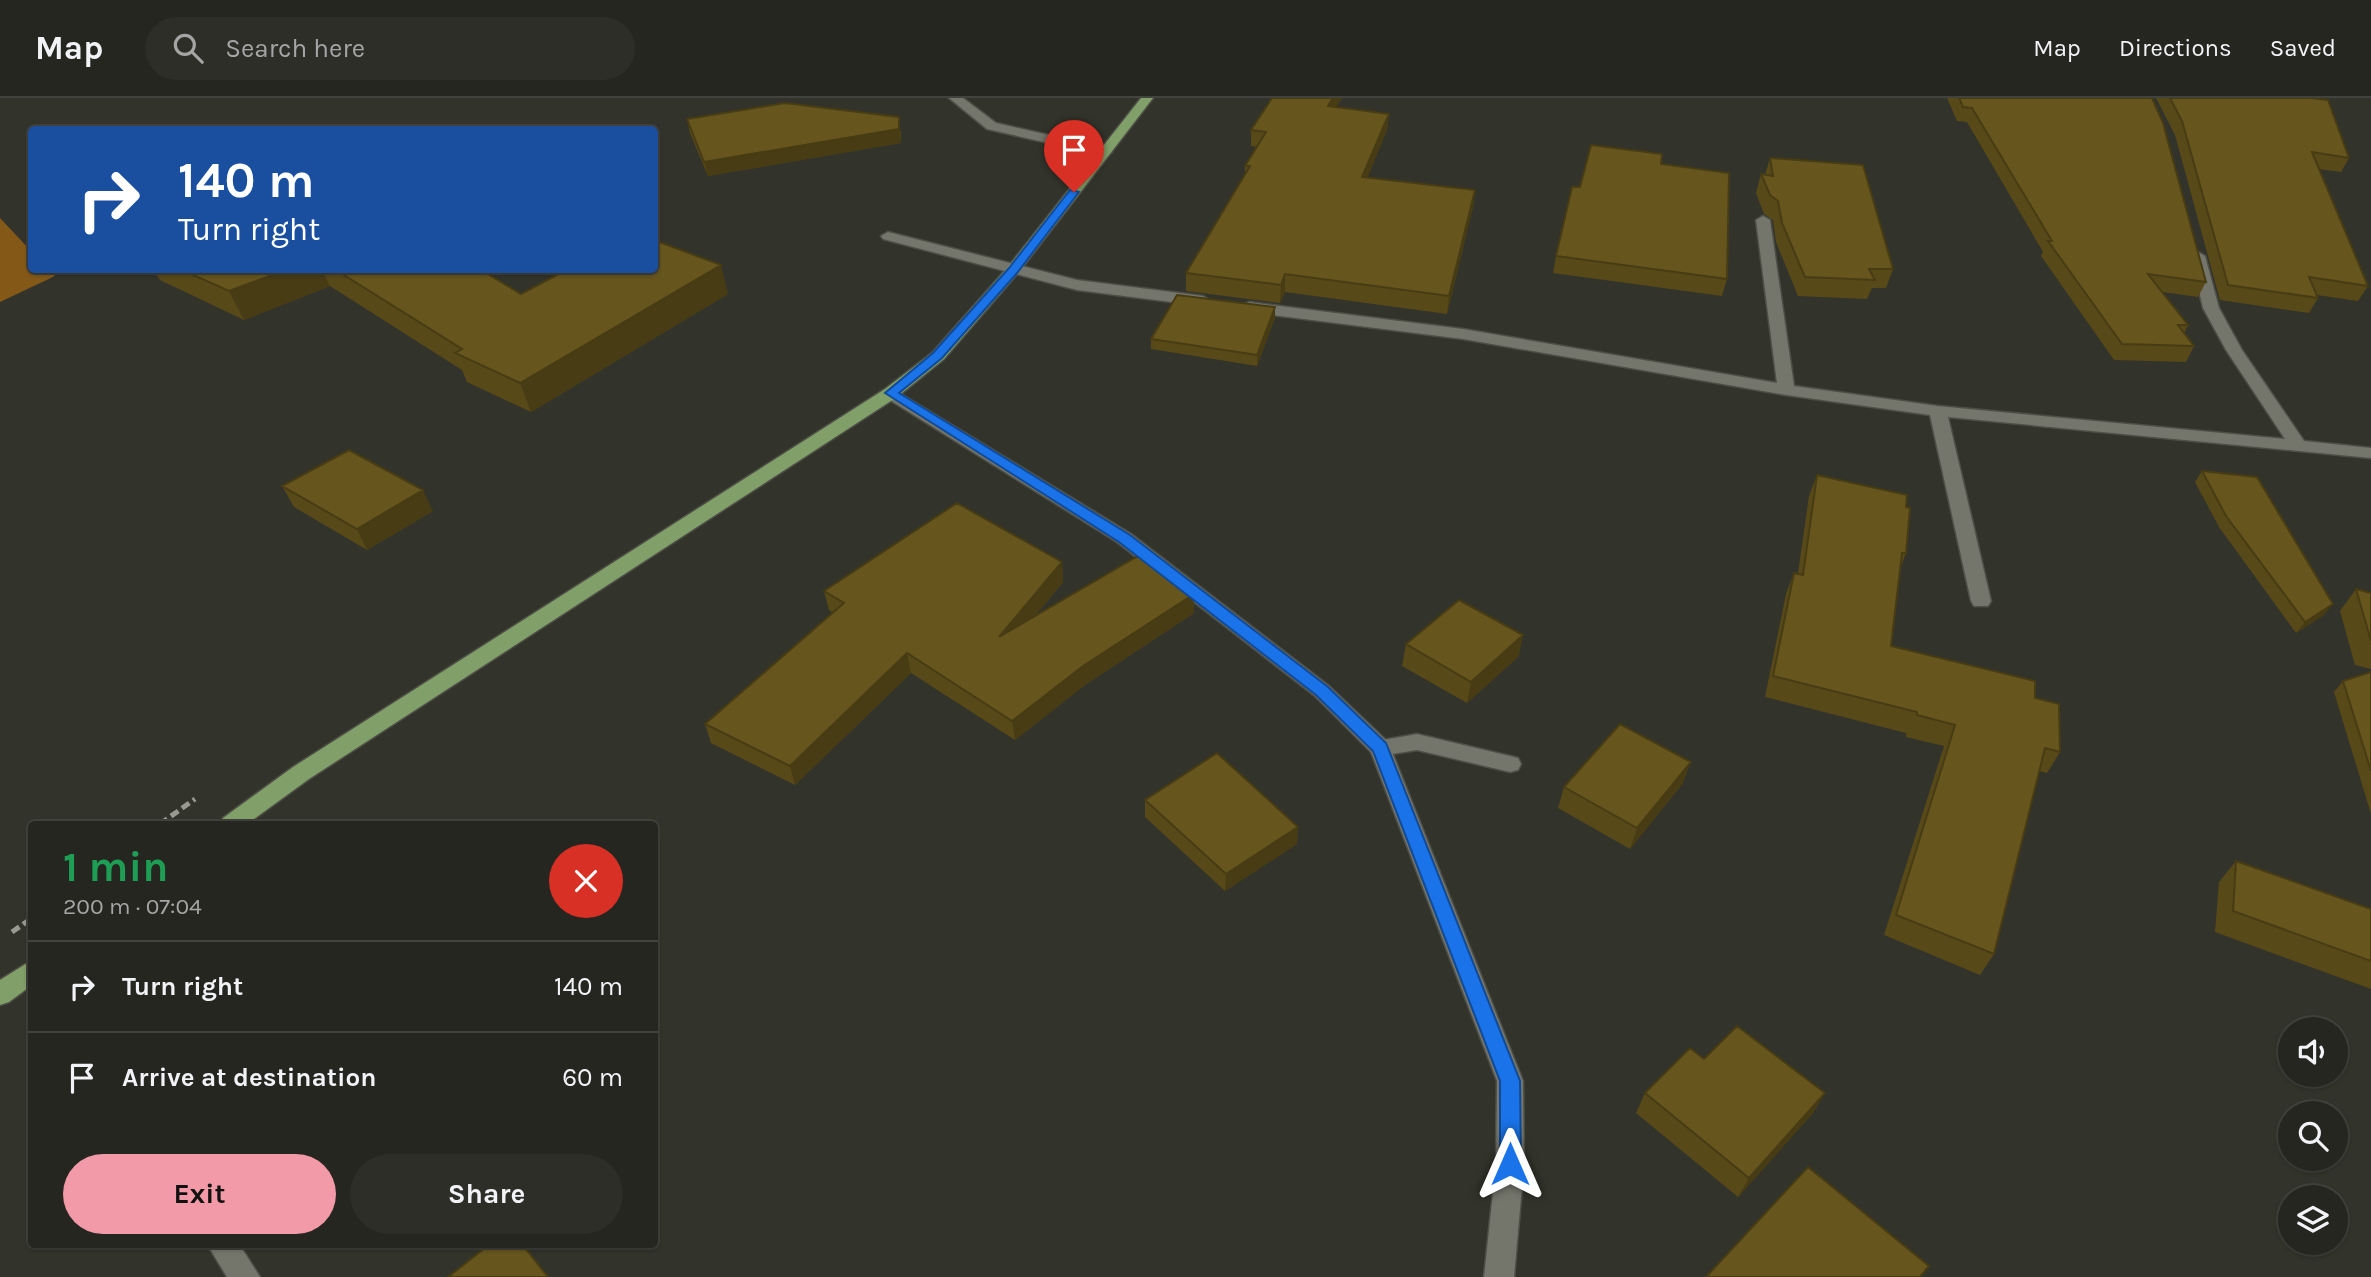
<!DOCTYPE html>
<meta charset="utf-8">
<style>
body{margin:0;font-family:Karla,sans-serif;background:#2e2e29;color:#f1f3f6;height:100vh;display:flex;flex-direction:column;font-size:26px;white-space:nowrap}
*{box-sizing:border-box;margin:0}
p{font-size:23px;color:#a4a5a5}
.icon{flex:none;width:38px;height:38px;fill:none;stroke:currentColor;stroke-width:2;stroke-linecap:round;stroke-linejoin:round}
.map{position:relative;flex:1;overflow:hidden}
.details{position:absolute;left:28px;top:723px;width:630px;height:427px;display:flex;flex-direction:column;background:#262620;border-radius:7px;box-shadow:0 2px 5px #0004,0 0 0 2px #42433e}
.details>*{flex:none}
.hud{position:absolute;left:28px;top:28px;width:630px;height:147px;border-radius:7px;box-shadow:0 2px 5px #0004,0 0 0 2px #42433e;background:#1a4fa0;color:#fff;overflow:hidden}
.fabs{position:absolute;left:2278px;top:919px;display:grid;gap:14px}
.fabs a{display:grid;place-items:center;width:70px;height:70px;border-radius:50%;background:#262620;box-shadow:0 2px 5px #0004,0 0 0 2px #42433e;font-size:35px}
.pin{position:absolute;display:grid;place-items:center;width:60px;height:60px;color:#fff;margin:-72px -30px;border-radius:50% 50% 50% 0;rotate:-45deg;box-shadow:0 0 7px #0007}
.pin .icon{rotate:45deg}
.me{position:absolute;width:77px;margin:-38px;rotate:0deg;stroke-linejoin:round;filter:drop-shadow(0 0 5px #0008)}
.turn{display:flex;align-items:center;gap:24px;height:147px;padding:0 35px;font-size:32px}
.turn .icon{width:91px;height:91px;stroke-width:2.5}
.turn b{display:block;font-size:49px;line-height:60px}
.round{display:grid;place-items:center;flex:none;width:74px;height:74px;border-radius:37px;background:#2e2e29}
.headline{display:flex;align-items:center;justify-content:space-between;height:119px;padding:0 35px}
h1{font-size:42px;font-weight:700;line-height:52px;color:#1e9e55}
.cta{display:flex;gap:14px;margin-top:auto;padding:14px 35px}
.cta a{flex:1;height:80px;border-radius:42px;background:#f39aa8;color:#111;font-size:28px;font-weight:700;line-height:80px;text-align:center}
.cta a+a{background:#2e2e29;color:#f1f3f6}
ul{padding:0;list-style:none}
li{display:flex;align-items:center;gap:21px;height:91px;padding:0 35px;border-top:2px solid #42433e}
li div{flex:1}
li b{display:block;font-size:26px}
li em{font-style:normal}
header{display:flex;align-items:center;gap:42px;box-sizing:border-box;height:98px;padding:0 35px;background:#262620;border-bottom:2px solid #42433e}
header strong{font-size:33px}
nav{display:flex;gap:38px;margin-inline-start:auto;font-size:24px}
.search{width:490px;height:63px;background:#2e2e29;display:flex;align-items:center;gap:18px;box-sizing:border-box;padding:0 24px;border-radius:38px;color:#a4a5a5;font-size:26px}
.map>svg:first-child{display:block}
.forest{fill:#845918}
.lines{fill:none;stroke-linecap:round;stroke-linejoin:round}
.lane-casing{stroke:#4d4e46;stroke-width:3}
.street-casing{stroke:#4d4e46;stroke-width:3}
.primary-casing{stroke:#4d4e46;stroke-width:3}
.path{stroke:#999992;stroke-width:5;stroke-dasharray:9 4.5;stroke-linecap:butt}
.lane{fill:#74756b;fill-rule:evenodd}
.street{fill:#74756b;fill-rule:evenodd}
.primary{fill:#819f68;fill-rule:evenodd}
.wall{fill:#584919}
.shaded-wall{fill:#473c14}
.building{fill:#66551d;stroke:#473c14;stroke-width:2}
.route{fill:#1a73e8;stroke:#114b97;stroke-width:2}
</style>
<header>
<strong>Map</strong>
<div class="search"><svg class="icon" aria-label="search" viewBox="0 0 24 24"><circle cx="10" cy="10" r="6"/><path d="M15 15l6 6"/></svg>Search here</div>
<nav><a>Map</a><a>Directions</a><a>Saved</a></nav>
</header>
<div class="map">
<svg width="2371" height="1179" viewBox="0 0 2371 1179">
<rect width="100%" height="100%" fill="#32332a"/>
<path class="forest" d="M0 120 31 153 32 172H49L55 178 0 204Z"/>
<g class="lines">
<g class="lane-casing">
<path id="lane" d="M1417 636 1510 658 1518 660 1521 666 1518 672 1510 674 1417 652 1380 658 1372 656 1369 650 1372 644Z"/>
</g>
<g class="street-casing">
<path id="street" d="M949 0H963L996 25 1110 51 1112 54 1105 58 987 31Z
M1763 118 1770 122 1794 288 1938 308 2285 341 2226 252 2203 210 2191 158 2198 154 2205 158 2219 210 2242 252 2304 343 2371 350V360L1948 319 1991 503 1988 508H1974L1971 503 1930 317 1786 297 1463 241 1249 214 1241 209 1249 204 1463 231 1777 285 1756 122Z
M888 134 1077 182 1203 198 1211 203 1203 208 1077 192 883 141 881 138Z
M891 290 1131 436 1329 588 1388 644 1523 983 1524 1066 1514 1179H1484L1496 1066 1497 983 1371 654 1315 598 1117 444 885 299 883 295Z
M207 1146H239L260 1179H227Z"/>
</g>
<g class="primary-casing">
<path id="primary" d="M1141 0H1153L1018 175 944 261 897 299 309 681 247 726H220L223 720 293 669 885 291 932 255 1008 169Z
M32 862V887L9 904 0 907V882Z"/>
</g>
<path class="path" d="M160 726 195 701
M12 834 32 820"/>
<use href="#lane" class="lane"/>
<use href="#street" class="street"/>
<use href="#primary" class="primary"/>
</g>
<path class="wall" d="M1342 0 1336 9 1389 16 1387 32 1367 79 1475 92 1473 109 1447 216 1285 194 1280 205 1186 193V175L1245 76V68L1257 49 1251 48V32Z
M1947 0H2152L2206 184 2198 199 2162 194 2188 227 2184 235 2194 248 2186 264 2114 262 2041 158 2043 154 1967 24 1957 23Z
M2156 0H2312L2349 60 2341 74 2319 71 2368 188 2358 203 2317 197 2318 200 2309 215 2220 202 2175 37Z
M687 21 901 33V45L708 78 690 35Z
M1770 60 1893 171 1886 190H1872L1867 201 1798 198 1776 144 1773 122 1764 116 1756 95 1761 76 1765 77Z
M1661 66 1727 181 1722 198 1553 175 1556 158 1580 89Z
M154 172H481L521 196H728L531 314 467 284 462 272 330 188 244 222 160 182Z
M1275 220 1257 268 1151 251V241Z
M2202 373 2324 517 2296 535 2219 429 2195 384Z
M1817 377 1906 409V455L1901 468 1891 548 2035 600 2060 654 2047 675 2039 673 1994 856 1980 877 1884 837 1944 648 1906 639V635L1765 599 1786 496 1794 475H1798L1809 398Z
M282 388 433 413 367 452 294 409Z
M1062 464 1063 484 1034 519 1194 496V515L1085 587 1015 642 911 575 795 687 711 645 705 626 833 515 829 512 824 493Z
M2356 491 2371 495V571L2355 567 2340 513Z
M1406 546 1519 558 1467 605 1402 568Z
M2371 574V716L2334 594 2343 583Z
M1683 685 1630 751 1558 710 1564 689Z
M1145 702 1298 729 1297 746 1225 793 1145 719Z
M2236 763 2371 811V891L2215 834 2219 784Z
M1704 961 1825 995 1813 1015 1738 1099 1636 1015 1645 995Z"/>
<path class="shaded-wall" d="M1333 0H1342L1327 24 1328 8Z
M1389 16 1387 32 1361 96 1362 79Z
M899 19 901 45 708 78 704 64Z
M1475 92 1473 109 1447 216 1449 198Z
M721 167 728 196 531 314 520 285Z
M286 172H322L330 188 244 222 229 193Z
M1285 176V194L1280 205 1281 187Z
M1275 209V220L1257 268V257Z
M423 392 433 413 367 452 357 431Z
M1062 464 1063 484 1001 559 999 539Z
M1194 496V515L1085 587 1015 642 1012 623 1083 568Z
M2333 506 2324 517 2296 535 2305 524Z
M1523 537 1519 558 1467 605 1471 584Z
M907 555 911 575 795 687 790 668Z
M1691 664 1683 685 1630 751 1637 730Z
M1298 729 1297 746 1225 793 1226 776Z
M1825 995 1813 1015 1738 1099 1749 1080Z"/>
<path class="building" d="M1272 0H1333L1328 8 1389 16 1362 79 1475 92 1449 198 1285 176 1281 187 1186 175 1250 68H1245L1266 34 1251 32Z
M1959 0H2152L2163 25 2206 184 2148 176 2188 227H2178L2194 248 2122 246 2048 143H2052L1972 10 1963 9Z
M2170 0H2312L2328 2 2349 60 2312 54 2368 188 2309 179 2318 200 2228 187 2182 23Z
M785 5 899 19V31L704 64 687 21Z
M1591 47 1662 56 1661 66 1729 75 1727 181 1556 158 1572 89H1580Z
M1770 60 1863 67 1893 171H1869L1875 182 1805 179 1782 125 1778 103 1770 97 1761 76 1773 78Z
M654 142 721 167 520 285 455 255 462 251 336 172H481L521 196 566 172H654Z
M182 172H286L229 193Z
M1177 197 1275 209 1257 257 1151 241Z
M349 352 423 392 357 431 282 388Z
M2202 373 2257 379 2333 506 2305 524 2226 418Z
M1817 377 1907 397 1906 409 1910 410 1906 455H1902L1891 548 2035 583V600L2059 606 2060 654 2045 650 1994 856 1896 817 1955 627 1917 617V614L1773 578 1794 475 1803 477Z
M957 405 1062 464 999 539 1138 458 1194 496 1083 568 1012 623 907 555 790 668 705 626 844 505 824 493Z
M2356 491 2371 495V543Z
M1459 502 1523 537 1471 584 1406 546Z
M2371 574V673L2343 583Z
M1620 626 1691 664 1637 730 1564 689Z
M1217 655 1298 729 1226 776 1145 702Z
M2236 763 2371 811V863L2233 813Z
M1737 928 1825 995 1749 1080 1645 995 1690 950 1704 961Z
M1808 1069 1929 1168 1920 1179H1706Z
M490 1146H522L548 1179H448Z"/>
<path class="route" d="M1070 92 1079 94 1017 175 942 260 899 295 1130 437 1328 589 1386 645 1520 983 1521 1066 1518 1073 1510 1075 1503 1073 1500 1066V983L1373 653 1316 597 1119 444 885 295 933 255 1009 170Z"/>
</svg>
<div class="fabs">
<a><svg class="icon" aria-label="sound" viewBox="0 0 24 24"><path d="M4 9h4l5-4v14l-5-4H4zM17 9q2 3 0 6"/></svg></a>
<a><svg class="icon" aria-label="search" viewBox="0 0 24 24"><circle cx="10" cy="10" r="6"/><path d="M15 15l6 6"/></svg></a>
<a><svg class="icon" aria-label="layers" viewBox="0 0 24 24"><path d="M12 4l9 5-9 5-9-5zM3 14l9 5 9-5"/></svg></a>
</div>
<div class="pin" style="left:1074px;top:94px;background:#d93025"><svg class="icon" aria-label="arrive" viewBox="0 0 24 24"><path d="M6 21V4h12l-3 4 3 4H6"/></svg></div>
<svg class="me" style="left:1510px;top:1066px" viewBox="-20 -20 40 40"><path d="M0-17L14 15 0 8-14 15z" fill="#1a73e8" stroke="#fff" stroke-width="4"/></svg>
<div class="hud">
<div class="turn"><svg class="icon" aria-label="right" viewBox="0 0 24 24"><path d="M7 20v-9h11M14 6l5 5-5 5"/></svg><div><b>140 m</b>Turn right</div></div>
</div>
<section class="details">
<div class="headline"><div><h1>1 min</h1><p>200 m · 07:04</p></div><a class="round" style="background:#d93025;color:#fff"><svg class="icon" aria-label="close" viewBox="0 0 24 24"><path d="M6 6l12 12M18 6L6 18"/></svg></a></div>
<ul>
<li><svg class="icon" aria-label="right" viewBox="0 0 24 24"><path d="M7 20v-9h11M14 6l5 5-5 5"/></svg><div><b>Turn right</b></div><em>140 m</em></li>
<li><svg class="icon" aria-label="arrive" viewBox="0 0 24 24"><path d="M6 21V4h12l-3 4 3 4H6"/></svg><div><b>Arrive at destination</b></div><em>60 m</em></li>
</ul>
<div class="cta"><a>Exit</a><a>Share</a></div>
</section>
</div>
